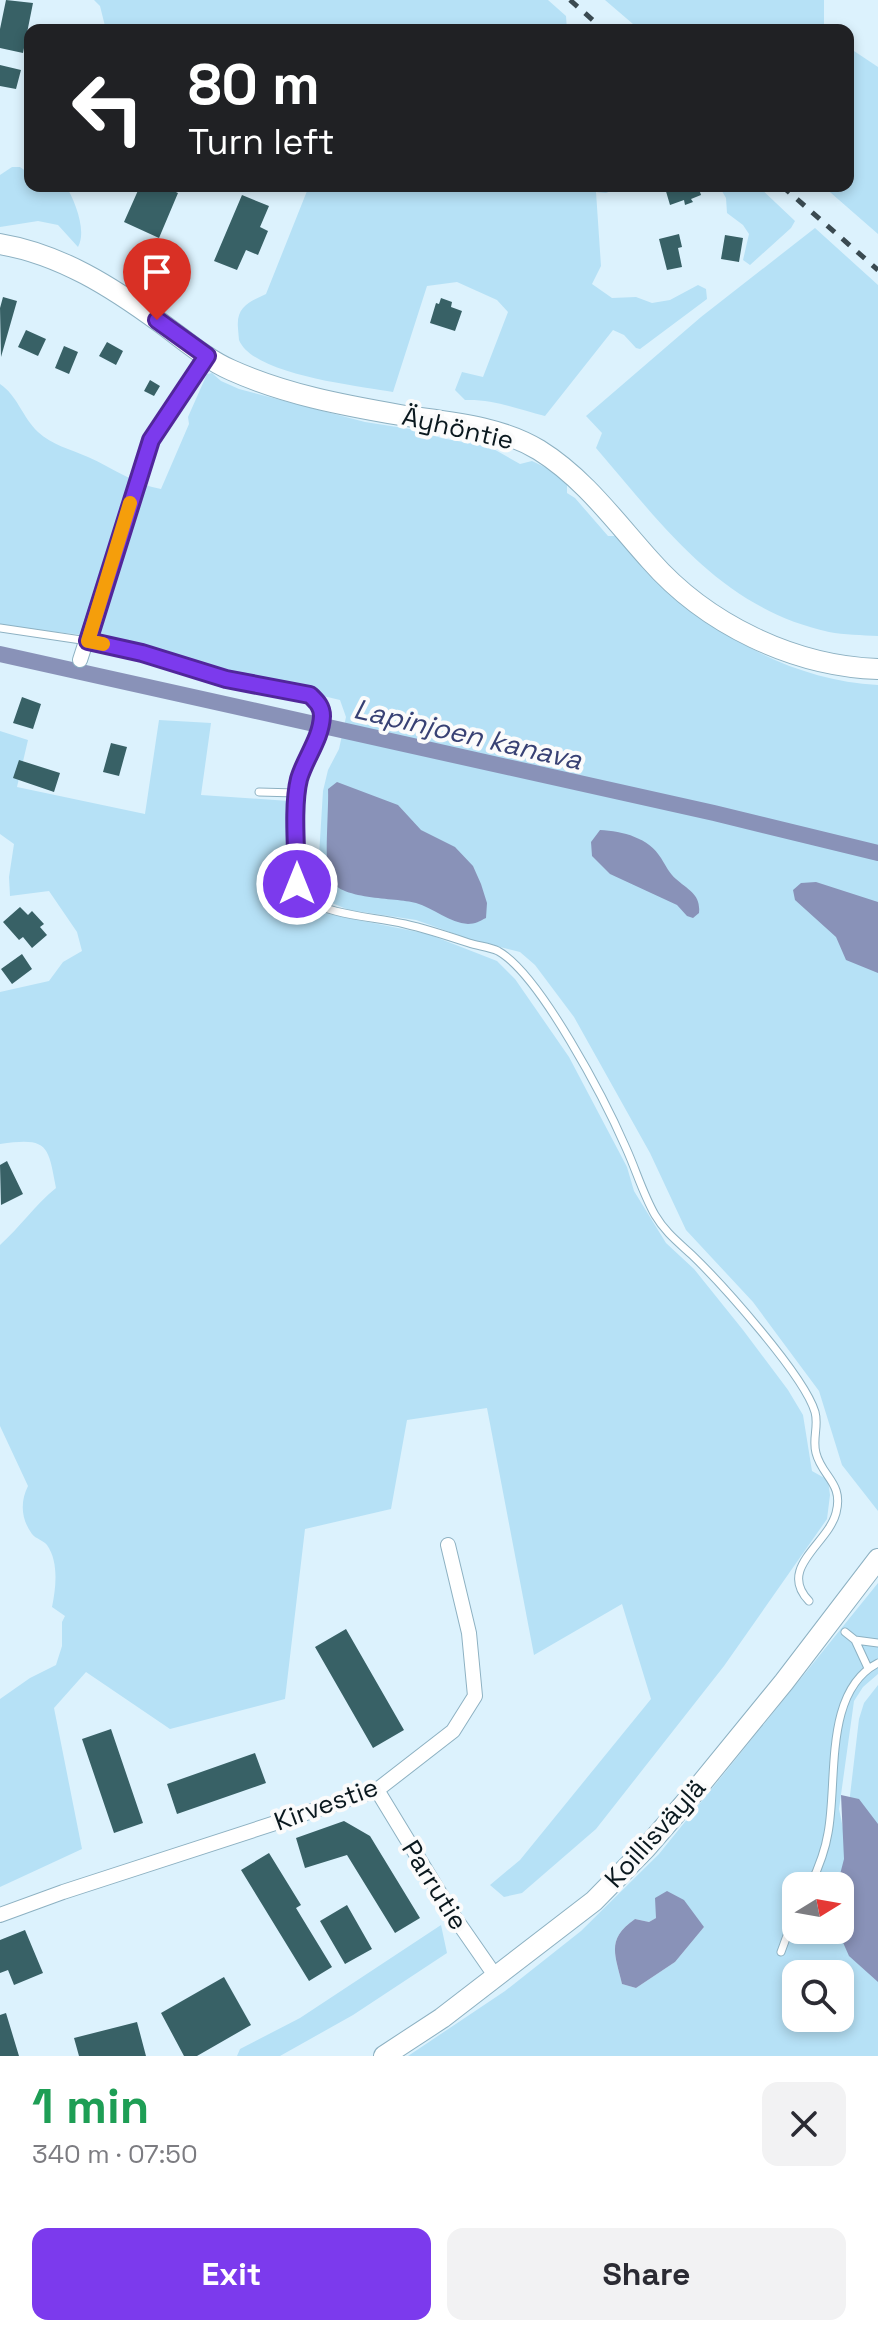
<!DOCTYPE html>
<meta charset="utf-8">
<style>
body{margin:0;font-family:"Space Grotesk",sans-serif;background:#f2f2f3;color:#2b2b33;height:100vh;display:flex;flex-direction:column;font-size:30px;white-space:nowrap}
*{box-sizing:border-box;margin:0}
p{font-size:26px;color:#7c7c81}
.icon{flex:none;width:44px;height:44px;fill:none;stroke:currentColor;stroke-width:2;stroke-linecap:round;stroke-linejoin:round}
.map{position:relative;height:2056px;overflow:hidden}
.drawer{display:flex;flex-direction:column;background:#fff;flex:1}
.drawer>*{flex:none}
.hud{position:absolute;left:24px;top:24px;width:830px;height:168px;border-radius:16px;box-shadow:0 4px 12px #0003;background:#202124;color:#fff;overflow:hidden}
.needle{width:52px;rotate:79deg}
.controls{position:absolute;left:782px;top:1872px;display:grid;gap:16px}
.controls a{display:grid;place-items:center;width:72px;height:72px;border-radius:16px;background:#fff;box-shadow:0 4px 12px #0003;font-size:40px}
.pin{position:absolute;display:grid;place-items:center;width:68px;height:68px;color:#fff;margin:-82px -34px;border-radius:50% 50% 50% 0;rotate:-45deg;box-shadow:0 0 8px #0007}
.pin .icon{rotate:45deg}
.me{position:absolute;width:88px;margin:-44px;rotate:0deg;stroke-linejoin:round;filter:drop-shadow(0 0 6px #0008)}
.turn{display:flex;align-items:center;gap:28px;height:168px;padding:0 32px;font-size:36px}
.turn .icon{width:104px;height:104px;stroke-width:2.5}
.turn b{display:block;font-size:56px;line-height:68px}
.round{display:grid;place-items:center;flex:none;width:84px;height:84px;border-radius:16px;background:#f2f2f3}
.summary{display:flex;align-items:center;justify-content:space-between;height:136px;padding:0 32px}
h1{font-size:48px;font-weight:800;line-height:60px;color:#1e9e55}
.cta{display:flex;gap:16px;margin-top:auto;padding:16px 32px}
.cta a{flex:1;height:92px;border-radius:16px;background:#7c3aed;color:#fff;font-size:32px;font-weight:800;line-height:92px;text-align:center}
.cta a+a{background:#f2f2f3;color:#2b2b33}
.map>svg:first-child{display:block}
.green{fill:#b6e1f6;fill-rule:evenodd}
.water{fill:#8992b8}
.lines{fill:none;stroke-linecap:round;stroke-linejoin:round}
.canal{stroke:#8992b8;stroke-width:16}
.building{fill:#386166}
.service-casing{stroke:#8db1c2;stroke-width:9}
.minor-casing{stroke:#8db1c2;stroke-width:16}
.secondary-casing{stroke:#8db1c2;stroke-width:22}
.service{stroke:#fff;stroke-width:7}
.minor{stroke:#fff;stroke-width:14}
.secondary{stroke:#fff;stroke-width:20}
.rail{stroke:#3a4a51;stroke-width:5;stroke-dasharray:10 10;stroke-linecap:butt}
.route-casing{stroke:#51269a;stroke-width:20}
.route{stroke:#7c3aed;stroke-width:14}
.slow{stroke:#f59e0b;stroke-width:14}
.labels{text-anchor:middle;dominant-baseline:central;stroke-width:8;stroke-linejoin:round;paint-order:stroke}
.street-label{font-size:26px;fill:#0a181e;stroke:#fbfbfb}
.water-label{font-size:28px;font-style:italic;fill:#384174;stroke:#fbfbfb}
</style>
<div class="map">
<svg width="878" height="2056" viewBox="0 0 878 2056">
<rect width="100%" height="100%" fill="#dcf2fd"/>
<path class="green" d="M94 0H548L566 16 567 30H106L100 6Z
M605 0H824V24L830 30H640Z
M848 47 878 67V234L823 186H848Z
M12 167H20L30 174V186H66C75 201 87 231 78 247L58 225 38 221 0 227V175Z
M309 186H623L606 193 596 192 601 266 592 284 612 298 636 297 652 303 670 300 698 285 706 289 707 299 640 349 636 348 624 335 613 330 545 416C517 409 494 399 465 400L455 390 462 372 483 377 508 312 497 300 457 282 427 286 393 392C359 386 253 375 239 340 239 339 238 329 238 328 236 307 249 302 266 294Z
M719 186H758L795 221 791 228 750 265 743 260 749 234 743 225 727 213 726 198Z
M815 228 878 285V636C862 635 844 635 829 632 721 608 664 527 596 448L602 433 586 416 701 317Z
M212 373 221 381 239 389 365 422 423 431 441 438 490 447 520 464 532 461 553 471 567 485V493L575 498 608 536H617C643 561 668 592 697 614 751 654 810 681 878 685V1511L842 1465 819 1391 753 1302 686 1230 650 1153 574 1017 535 965 520 952 472 940 416 920 349 910 327 901 321 890 318 872 323 791 328 770 339 749 346 717 340 700 223 672 112 638 0 626V384C17 395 23 418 38 432 52 445 70 449 88 457 113 468 134 484 161 489L189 424 188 417 207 374Z
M159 720 211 723 201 795 289 801 293 813 290 866 295 901 323 913 428 934 497 961 515 979 569 1057 627 1167 634 1191 666 1243 694 1269 743 1330 788 1390 803 1415 812 1471 828 1480 830 1495 827 1519 724 1666 596 1829 522 1893 504 1897 490 1885 520 1860 651 1699 622 1604 534 1655 487 1408 407 1420 391 1509 305 1529 285 1699 170 1729 86 1672 54 1708 82 1849 0 1887V1699L30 1678 56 1665 62 1646V1622L65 1616 52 1607C56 1588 59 1562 47 1545 43 1540 36 1539 32 1534 21 1519 20 1502 28 1486L0 1426V1245C20 1227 35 1205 56 1188 48 1145 48 1137 0 1144V992L49 981 63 962 82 951 77 932 49 891 10 896 9 877 14 844 0 834V731L28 740 17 787 145 814Z
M878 1583V1674L863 1687 854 1701 839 1809 845 1838 859 1719 864 1703 878 1685V2056H408L505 1991 581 1931 659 1854ZM796 1886H840V1930H796ZM656 1918 704 1927 675 1962 636 1988 622 1984C615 1954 606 1939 635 1919L649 1922ZM796 1974H840V2018H796Z
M441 1925 447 1953 353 2015 280 2056H237L240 2049 300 2018Z"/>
<path class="water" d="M337 782 398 805 421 830 455 847 473 866 481 884 487 903 486 918C480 921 475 924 468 924 450 923 433 908 416 903 395 897 338 901 329 877 324 864 329 807 328 789Z
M600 830C623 831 649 838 661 858 666 866 669 873 676 879 688 890 701 894 699 913L693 918 687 916 677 905 610 874 592 856 591 842Z
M816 882 878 902V973L846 960 836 937 795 900 793 890 801 883Z
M841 1795 859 1799 878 1824V1982L849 1956 841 1938 832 1930H840V1886H837L844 1859Z
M667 1891 684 1900 704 1927 675 1962 636 1988 622 1984C615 1954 606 1939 635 1919L649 1922 656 1918 655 1898Z"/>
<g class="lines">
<path class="canal" d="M0 654 714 813 878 853"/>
</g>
<path class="building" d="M6 0 33 3 23 53 0 48V29Z
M0 65 21 70 16 89 0 86Z
M140 186H163L178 193 159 238 124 222Z
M670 186H698L701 195 691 199 693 202 685 205 684 200 670 205 665 188Z
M242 195 269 206 260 227 268 231 258 255 246 250 237 270 214 261Z
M679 234 682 247 678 248 682 267 667 270 659 239Z
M725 235 743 238 739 262 721 259Z
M3 297 17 301 1 357 0 308Z
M441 298 452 302 451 307 462 311 455 331 430 323 436 303 439 304Z
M26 330 46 339 38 356 18 347Z
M107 342 123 351 116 365 99 356Z
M64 346 78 352 69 374 55 368Z
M150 380 160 386 154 396 144 391Z
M22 697 41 704 33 729 13 723Z
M111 743 127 747 119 776 103 772Z
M19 760 60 773 54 792 13 778Z
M20 907 28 915 32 911 44 924 40 927 47 935 32 948 23 937 19 940 3 922Z
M22 954 32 969 12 984 1 969Z
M7 1161 23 1194 1 1205 0 1165Z
M346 1629 404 1730 373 1748 315 1647Z
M111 1729 143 1823 114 1833 82 1739Z
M255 1753 266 1783 177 1814 167 1784Z
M344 1821 370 1836 420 1918 395 1933 347 1855 305 1868 296 1838Z
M269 1853 301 1905 296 1908 332 1967 309 1981 241 1870Z
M347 1905 372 1949 345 1964 320 1921Z
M25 1930 43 1973 14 1985 8 1970 0 1973V1940Z
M224 1977 251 2025 197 2056H184L161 2013Z
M6 2013 19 2056H0V2015Z
M137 2022 146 2056H79L74 2038Z"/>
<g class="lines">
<g class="service-casing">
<path id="service" d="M0 628 88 641 142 653 226 679 310 695C316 701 322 706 322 716 321 739 305 758 299 779 292 807 297 854 297 884L300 897C333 916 369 916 405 924 427 929 448 936 469 943 478 946 490 947 498 951 540 974 606 1102 626 1148 636 1170 643 1194 655 1215 665 1232 678 1242 692 1255 721 1283 804 1375 815 1412 819 1426 812 1439 816 1453 822 1477 844 1483 836 1513 828 1544 777 1568 809 1601
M259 792 296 793
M845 1632 855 1640 878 1643
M855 1640 868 1668
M810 1886C818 1869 825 1852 828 1833 838 1781 823 1691 878 1663
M781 1952 796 1911"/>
</g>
<g class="minor-casing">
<path id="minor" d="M80 660 151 440 207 356
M377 1790 453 1915 496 1977
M0 1915 63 1892 377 1790 453 1731 475 1696 469 1633 448 1545"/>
</g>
<g class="secondary-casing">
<path id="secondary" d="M0 244C60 254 112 287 161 323 183 339 206 359 231 370 284 394 342 405 400 415 446 422 498 425 539 450 584 478 615 521 650 560 706 624 793 666 878 669
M384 2056 442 2018 594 1901 646 1848 691 1796 784 1682 878 1559"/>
</g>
<use href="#service" class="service"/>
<use href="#minor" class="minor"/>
<use href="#secondary" class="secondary"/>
<path class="rail" d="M570 0 604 30
M782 186 878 270"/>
</g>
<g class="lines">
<g class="route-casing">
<path id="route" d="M157 320 207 356 151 440 88 641 142 653 226 679 310 695C316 701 322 706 322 716 321 739 305 758 299 779 292 807 297 854 297 884"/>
</g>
<use href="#route" class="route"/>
<path class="slow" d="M103 644 88 641 130 503"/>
</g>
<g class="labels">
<g class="street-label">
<text transform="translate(458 428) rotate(13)">Äyhöntie</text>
<text transform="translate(326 1804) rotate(-20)">Kirvestie</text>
<text transform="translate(655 1833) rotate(-48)">Koillisväylä</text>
<text transform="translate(435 1885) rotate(58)">Parrutie</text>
</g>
<g class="water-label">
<text transform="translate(468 734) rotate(13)">Lapinjoen kanava</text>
</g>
</g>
</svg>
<div class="controls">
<a><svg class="needle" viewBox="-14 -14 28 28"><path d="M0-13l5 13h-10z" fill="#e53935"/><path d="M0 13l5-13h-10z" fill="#7c7c81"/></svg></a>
<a><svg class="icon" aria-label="search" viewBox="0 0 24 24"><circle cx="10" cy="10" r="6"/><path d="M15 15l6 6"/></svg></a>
</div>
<div class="pin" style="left:157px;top:320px;background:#d93025"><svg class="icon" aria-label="arrive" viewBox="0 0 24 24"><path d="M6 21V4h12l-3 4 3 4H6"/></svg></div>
<svg class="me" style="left:297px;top:884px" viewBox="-20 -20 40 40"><circle r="17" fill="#7c3aed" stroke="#fff" stroke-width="3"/><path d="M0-11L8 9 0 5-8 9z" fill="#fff"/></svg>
<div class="hud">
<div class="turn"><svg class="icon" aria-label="left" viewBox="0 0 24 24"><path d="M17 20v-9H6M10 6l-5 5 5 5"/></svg><div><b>80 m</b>Turn left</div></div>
</div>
</div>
<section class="drawer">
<div class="summary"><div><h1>1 min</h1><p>340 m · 07:50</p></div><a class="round"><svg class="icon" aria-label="close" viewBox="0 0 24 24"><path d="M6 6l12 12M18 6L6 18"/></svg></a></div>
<div class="cta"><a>Exit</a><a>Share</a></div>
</section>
